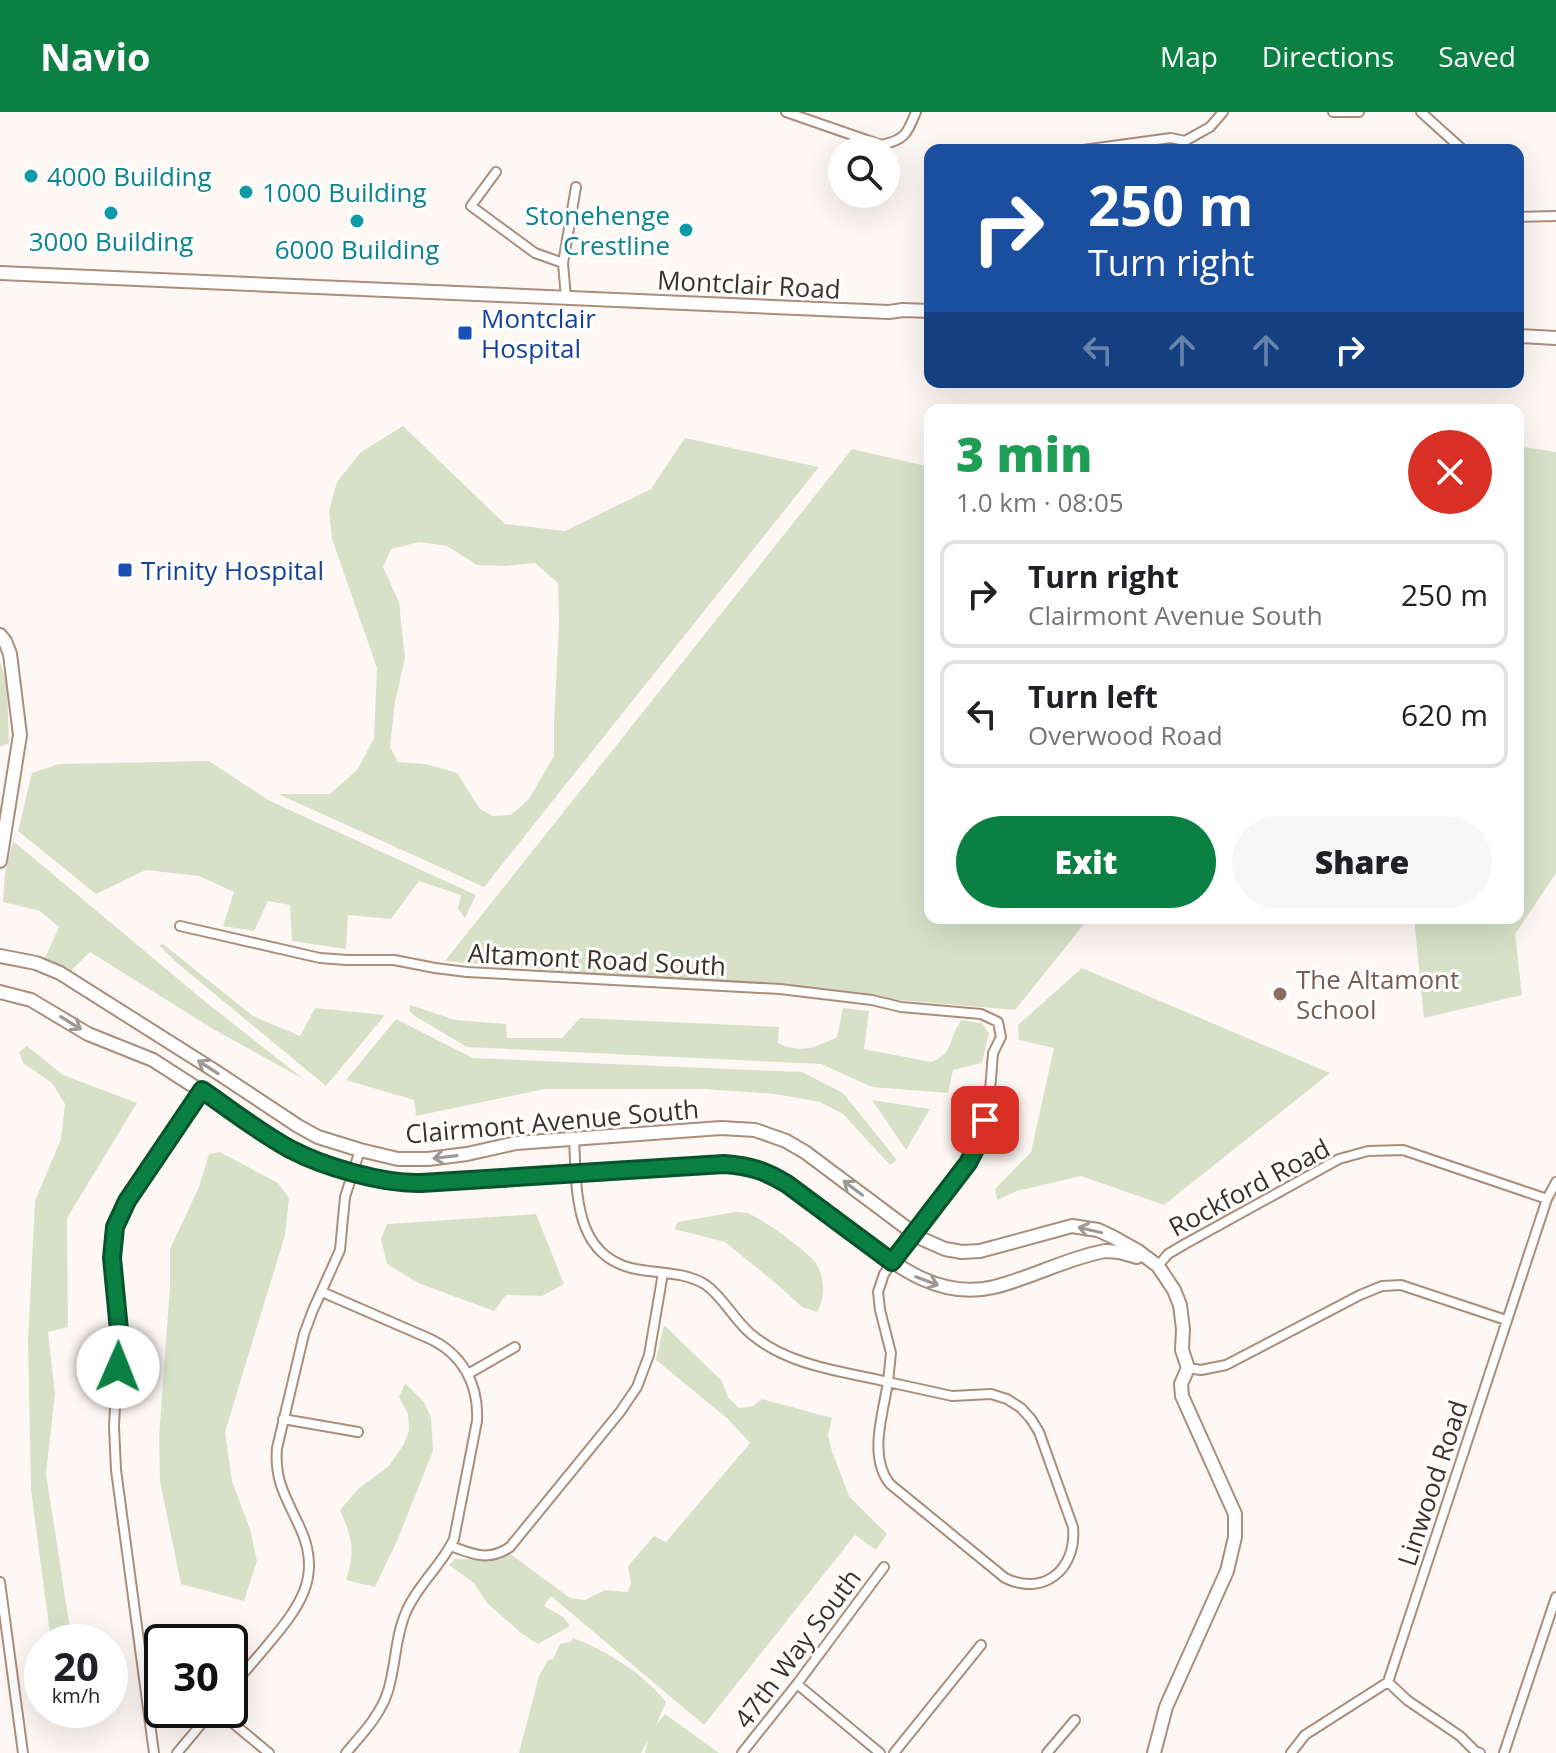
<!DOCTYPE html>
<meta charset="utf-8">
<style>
body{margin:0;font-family:"Open Sans",sans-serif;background:#f6f6f6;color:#202124;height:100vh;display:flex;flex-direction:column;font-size:30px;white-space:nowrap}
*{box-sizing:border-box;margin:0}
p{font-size:26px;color:#757577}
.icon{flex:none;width:44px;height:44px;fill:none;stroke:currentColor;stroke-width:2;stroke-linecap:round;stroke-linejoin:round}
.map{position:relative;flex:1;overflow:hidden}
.drawer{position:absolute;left:924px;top:292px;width:600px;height:520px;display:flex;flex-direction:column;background:#fff;border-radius:16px;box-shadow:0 8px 32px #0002}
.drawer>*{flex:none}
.guide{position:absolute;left:924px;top:32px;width:600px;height:244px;border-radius:16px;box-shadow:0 8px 32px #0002;background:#1a4fa0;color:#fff;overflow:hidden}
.tools{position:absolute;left:828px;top:24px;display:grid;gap:16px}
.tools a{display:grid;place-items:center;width:72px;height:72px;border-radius:50%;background:#fff;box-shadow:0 8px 32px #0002;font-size:40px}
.speed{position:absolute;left:24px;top:1512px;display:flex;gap:16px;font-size:40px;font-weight:700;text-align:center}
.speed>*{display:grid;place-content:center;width:104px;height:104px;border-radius:50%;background:#fff;box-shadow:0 8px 32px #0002;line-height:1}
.speed small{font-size:20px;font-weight:400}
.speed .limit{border:4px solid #111;border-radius:12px;background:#fff;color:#111}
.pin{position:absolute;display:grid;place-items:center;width:68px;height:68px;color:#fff;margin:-34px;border-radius:16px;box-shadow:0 4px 12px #0006}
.me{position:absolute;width:88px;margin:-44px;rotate:1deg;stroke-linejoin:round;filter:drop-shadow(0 0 6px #0008)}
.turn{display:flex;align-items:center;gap:28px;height:168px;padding:0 32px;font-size:36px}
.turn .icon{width:104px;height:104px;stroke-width:2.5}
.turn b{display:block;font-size:56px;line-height:68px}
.lanes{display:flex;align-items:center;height:76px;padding:0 32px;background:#0003;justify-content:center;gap:40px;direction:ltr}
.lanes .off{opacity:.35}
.round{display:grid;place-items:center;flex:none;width:84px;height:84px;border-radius:42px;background:#f6f6f6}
.summary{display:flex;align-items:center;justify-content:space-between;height:136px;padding:0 32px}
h1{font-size:48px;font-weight:800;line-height:60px;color:#1e9e55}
.primary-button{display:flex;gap:16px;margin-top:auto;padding:16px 32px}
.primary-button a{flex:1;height:92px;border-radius:48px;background:#0b8043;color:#fff;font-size:32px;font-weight:800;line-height:92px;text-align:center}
.primary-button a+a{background:#f6f6f6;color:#202124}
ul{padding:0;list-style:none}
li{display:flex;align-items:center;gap:24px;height:108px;margin:0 16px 12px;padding:0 16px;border:4px solid #e0e0e0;border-radius:16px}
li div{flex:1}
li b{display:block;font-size:30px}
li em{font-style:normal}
header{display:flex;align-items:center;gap:48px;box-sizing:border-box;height:112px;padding:0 40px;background:#0b8043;color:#fff}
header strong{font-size:38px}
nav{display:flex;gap:44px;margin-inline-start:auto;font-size:28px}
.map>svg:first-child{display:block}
.green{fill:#d8e1c8;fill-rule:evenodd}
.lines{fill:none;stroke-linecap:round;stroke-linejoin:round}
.street-casing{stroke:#ab8d7b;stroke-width:12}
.secondary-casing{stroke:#ab8d7b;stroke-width:16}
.street{stroke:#fff;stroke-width:8}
.secondary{stroke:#fff;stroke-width:12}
.oneway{stroke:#9e9894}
.route-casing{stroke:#07532c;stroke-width:20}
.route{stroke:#0b8043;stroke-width:14}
.culture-dot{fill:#0f9aa8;stroke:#fff;stroke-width:3}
.transit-dot{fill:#1a4fb4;stroke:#fff;stroke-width:3}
.education-dot{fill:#8d6e63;stroke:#fff;stroke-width:3}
.labels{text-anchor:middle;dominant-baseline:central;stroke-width:6;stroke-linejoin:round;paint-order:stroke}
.culture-label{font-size:26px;fill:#0d838f;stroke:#fff;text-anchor:start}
.street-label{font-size:26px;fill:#3e312a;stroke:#fff}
.transit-label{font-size:26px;fill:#164399;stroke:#fff;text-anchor:start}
.education-label{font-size:26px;fill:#785e54;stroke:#fff;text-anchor:start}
</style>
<header>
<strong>Navio</strong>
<nav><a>Map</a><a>Directions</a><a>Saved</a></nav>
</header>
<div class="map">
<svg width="1556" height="1641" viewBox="0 0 1556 1641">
<rect width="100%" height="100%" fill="#fef8f4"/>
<path class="green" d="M403 314 505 412 565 419 651 377 685 326 819 355 484 775 278 682H330L358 657 374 626 377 556 332 427 329 399 337 370 361 340ZM419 430 447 434 477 453 505 454 535 451 558 471 559 511 554 611V644L529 687 511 703 493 704 480 697 457 661 426 652 398 650 390 635 395 590 405 546 399 490 383 455 391 437Z
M1518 334 1556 340V761L1515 822 1522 883 1424 906 1414 806H1518Z
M852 337 930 355V806H1089L1015 898 445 849Z
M0 550 7 570 9 631 0 635Z
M209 649 268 688 476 783 465 806 458 797 461 783 419 769 391 807 348 803 346 837 292 829 290 793 268 789 254 819 223 814 234 780 199 764 146 758 96 782 18 719 32 661 59 652Z
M13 729 208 892 305 968 213 917 90 840 71 859 45 846 59 815 40 799 3 790 5 761Z
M163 832 253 904 300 924 315 896 385 903 326 974 176 850 159 833Z
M1082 856 1330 961 1164 1093 1081 1064 1017 1079 997 1088 995 1077 1031 1040 1054 936 1019 928 1018 913Z
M410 893 455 908 506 912 507 926H562L580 906 779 915 778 931C803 942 813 936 837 925L843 896 869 899 864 937 931 950C956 941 948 923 962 908L982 911 989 921 982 951 953 958 948 981 872 975 821 952 467 935 413 903 409 898Z
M396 907 473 946 802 960 843 981 897 1048 890 1053 843 1002 820 990 775 982 704 977H545L416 1004 414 988 346 968Z
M27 934 63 963 137 991 67 1106 68 1215 48 1220 55 1282 46 1361 72 1530H51L31 1378 28 1229 35 1089 61 1027 65 992 52 971 23 951 19 940Z
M872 988 930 997 906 1038Z
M220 1040 278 1071 289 1086 285 1123 225 1320 232 1369 250 1417 257 1449 244 1489 181 1472 160 1369 159 1326 170 1174V1137L199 1075 209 1042Z
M735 1100C739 1100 743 1100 747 1101 760 1105 811 1141 817 1153 825 1166 825 1187 817 1200L802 1195 779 1174 725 1130 674 1117 678 1110Z
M536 1102 564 1172 542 1184 506 1183 494 1199 418 1171 387 1152 381 1127 387 1112Z
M664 1213 722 1269 728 1285 739 1296 753 1294 762 1287 832 1306 828 1323 832 1339 849 1384 887 1422 876 1438 855 1423 704 1613 551 1484 544 1494 563 1505 570 1514 538 1532 521 1521 487 1491 474 1471 449 1453 455 1447 500 1448 509 1441 570 1486 585 1488 605 1478 628 1480 631 1471 628 1454 654 1424 666 1430 750 1331 728 1307 656 1248Z
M405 1271 424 1290 431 1305 433 1339 397 1429 375 1475 346 1468C356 1437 352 1427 340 1398L359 1376 389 1354 404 1332 409 1318 408 1302 399 1285Z
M573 1526C606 1538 644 1562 666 1590L656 1613 665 1602 719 1641H645L648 1628 641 1641H519L539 1564 548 1548 553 1547 560 1532 570 1530Z"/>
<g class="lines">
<g class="street-casing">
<path id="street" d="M786 0 881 33C905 28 907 22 916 0
M1333 0H1359
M1421 0 1463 38
M1083 38 1171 26 1185 29 1210 15 1223 0
M496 60 471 94 535 141 563 151 566 186
M1518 105 1556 104
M563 151 576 75
M180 814 320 846 347 848H394L435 856 467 860 780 877 872 888 901 895 981 902 998 910 1001 925 993 941 989 991 981 1026 968 1051 913 1121 884 1162 878 1180 880 1198 891 1241 888 1270C841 1259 789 1254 751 1222 734 1208 724 1186 706 1173 688 1161 662 1161 641 1158 572 1148 577 1079 574 1026
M1158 1154 1168 1142 1185 1132 1339 1047 1368 1039 1403 1038 1547 1087
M322 1180 428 1226C462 1241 479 1272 477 1309L454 1427C442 1453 418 1472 406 1500 395 1525 396 1553 388 1579 380 1604 362 1622 346 1641
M1188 1256 1201 1258 1226 1253 1360 1183 1382 1174 1401 1173 1506 1208
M468 1262 515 1235
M888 1270 952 1284 991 1282 1007 1287 1021 1296 1031 1307 1039 1320 1073 1415C1077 1457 1044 1485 1005 1466L890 1372C868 1345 883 1302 888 1270Z
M283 1307 358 1320
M451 1434C472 1442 489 1450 510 1435L620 1300 637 1275 649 1243 663 1161
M0 1470 23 1641
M1388 1570 1407 1588 1460 1624 1475 1639 1480 1641
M797 1572 880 1641
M230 1577C243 1561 257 1546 270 1530 299 1495 322 1465 301 1418 288 1388 274 1371 277 1336L304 1222 313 1198 340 1138 345 1085 360 1038
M217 1598 269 1641
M154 1641 116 1358 114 1314 119 1218 112 1146 115 1115 127 1089 202 978
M177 1641 213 1598
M742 1641 797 1572 884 1455
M894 1641 981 1533
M1047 1641 1075 1608
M1291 1641 1305 1623 1388 1570 1547 1087 1556 1070
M1504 1641 1556 1485"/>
</g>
<g class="secondary-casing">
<path id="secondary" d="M0 161 889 200 903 198 930 199
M1518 224 1556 226
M0 523 5 529 10 542 20 623 0 749
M0 844 36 851 60 861 215 959 298 1014 318 1025 360 1038 398 1047H428L467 1042 516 1031 721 1016 755 1018 786 1029 805 1040 920 1126 945 1137 962 1140 980 1139 1072 1114 1098 1118 1113 1125 1138 1139 1158 1154 1174 1178 1180 1193 1183 1217 1182 1238 1188 1256 1181 1272 1182 1284 1235 1402V1425L1227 1459 1166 1595 1154 1641
M0 880 31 888 88 922 153 948 294 1039C333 1057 378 1072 421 1071L724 1052C750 1054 764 1058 787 1072 810 1089 833 1106 856 1123 897 1154 939 1188 994 1175 1031 1166 1067 1146 1105 1139L1119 1140 1137 1145"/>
</g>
<use href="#street" class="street"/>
<use href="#secondary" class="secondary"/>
</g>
<defs><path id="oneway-shaft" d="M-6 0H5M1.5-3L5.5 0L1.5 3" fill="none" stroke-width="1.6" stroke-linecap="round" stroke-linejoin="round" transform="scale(2)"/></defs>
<g class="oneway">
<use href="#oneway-shaft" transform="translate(71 911) rotate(32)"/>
<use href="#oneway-shaft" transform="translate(208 955) rotate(-147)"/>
<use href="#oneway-shaft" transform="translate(445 1045) rotate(173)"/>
<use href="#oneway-shaft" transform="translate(853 1076) rotate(-143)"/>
<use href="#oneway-shaft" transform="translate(1090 1118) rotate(-167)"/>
<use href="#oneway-shaft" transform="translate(927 1169) rotate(21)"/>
</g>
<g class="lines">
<g class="route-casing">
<path id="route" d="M118 1255 119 1218 112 1146 115 1115 127 1089 202 978C231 998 259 1020 290 1037 324 1055 383 1072 421 1071L724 1052C750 1054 764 1058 787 1072L892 1150 968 1051 981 1026 985 1008"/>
</g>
<use href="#route" class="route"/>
</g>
<g class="culture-dot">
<circle cx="31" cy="64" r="8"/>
<circle cx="246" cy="80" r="8"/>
<circle cx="111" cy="101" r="8"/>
<circle cx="357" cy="109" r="8"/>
<circle cx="686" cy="118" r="8"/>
</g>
<g class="transit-dot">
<rect x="457" y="213" width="16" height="16" rx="4"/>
<rect x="117" y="450" width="16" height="16" rx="4"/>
</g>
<circle class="education-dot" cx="1280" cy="882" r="8"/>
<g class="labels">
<g class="culture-label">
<text x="47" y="64">4000 Building</text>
<text x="262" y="80">1000 Building</text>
<text x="670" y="103" text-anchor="end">Stonehenge<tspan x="670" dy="30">Crestline</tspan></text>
<text x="111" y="129" text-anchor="middle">3000 Building</text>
<text x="357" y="137" text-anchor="middle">6000 Building</text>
</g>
<g class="street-label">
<text transform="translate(749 172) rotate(3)">Montclair Road</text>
<text transform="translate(597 847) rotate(3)">Altamont Road South</text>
<text transform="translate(552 1009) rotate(-5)">Clairmont Avenue South</text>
<text transform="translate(1249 1075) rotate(-28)">Rockford Road</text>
<text transform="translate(1432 1371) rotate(-72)">Linwood Road</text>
<text transform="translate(797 1536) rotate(-53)">47th Way South</text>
</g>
<g class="transit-label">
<text x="481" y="206">Montclair<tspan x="481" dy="30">Hospital</tspan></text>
<text x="141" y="458">Trinity Hospital</text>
</g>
<g class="education-label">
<text x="1296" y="867">The Altamont<tspan x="1296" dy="30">School</tspan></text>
</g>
</g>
</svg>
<div class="tools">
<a><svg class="icon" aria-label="search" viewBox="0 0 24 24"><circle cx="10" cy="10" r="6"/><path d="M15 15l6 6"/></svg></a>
</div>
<div class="speed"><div>20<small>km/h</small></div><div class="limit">30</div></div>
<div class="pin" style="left:985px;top:1008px;background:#d93025"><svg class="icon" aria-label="arrive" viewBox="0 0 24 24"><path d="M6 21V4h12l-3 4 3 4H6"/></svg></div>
<svg class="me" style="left:118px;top:1255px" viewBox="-20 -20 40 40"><circle r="19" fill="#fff"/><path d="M0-13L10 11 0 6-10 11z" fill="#0b8043"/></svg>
<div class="guide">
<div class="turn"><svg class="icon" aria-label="right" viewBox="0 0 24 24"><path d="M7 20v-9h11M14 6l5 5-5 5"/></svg><div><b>250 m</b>Turn right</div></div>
<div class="lanes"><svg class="icon off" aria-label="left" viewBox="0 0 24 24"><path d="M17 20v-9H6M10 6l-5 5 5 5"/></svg><svg class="icon off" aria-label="ahead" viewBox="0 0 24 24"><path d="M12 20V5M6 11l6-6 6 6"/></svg><svg class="icon off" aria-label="ahead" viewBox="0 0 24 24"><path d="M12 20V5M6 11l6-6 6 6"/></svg><svg class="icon" aria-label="right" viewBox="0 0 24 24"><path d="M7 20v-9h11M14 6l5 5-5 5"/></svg></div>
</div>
<section class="drawer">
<div class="summary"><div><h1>3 min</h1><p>1.0 km · 08:05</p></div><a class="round" style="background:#d93025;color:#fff"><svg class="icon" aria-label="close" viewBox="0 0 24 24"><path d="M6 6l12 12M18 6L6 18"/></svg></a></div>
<ul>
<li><svg class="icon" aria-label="right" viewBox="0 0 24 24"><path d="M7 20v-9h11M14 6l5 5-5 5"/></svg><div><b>Turn right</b><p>Clairmont Avenue South</p></div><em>250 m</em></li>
<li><svg class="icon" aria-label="left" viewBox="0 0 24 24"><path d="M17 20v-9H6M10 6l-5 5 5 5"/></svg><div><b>Turn left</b><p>Overwood Road</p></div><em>620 m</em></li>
</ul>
<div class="primary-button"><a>Exit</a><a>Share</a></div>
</section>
</div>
